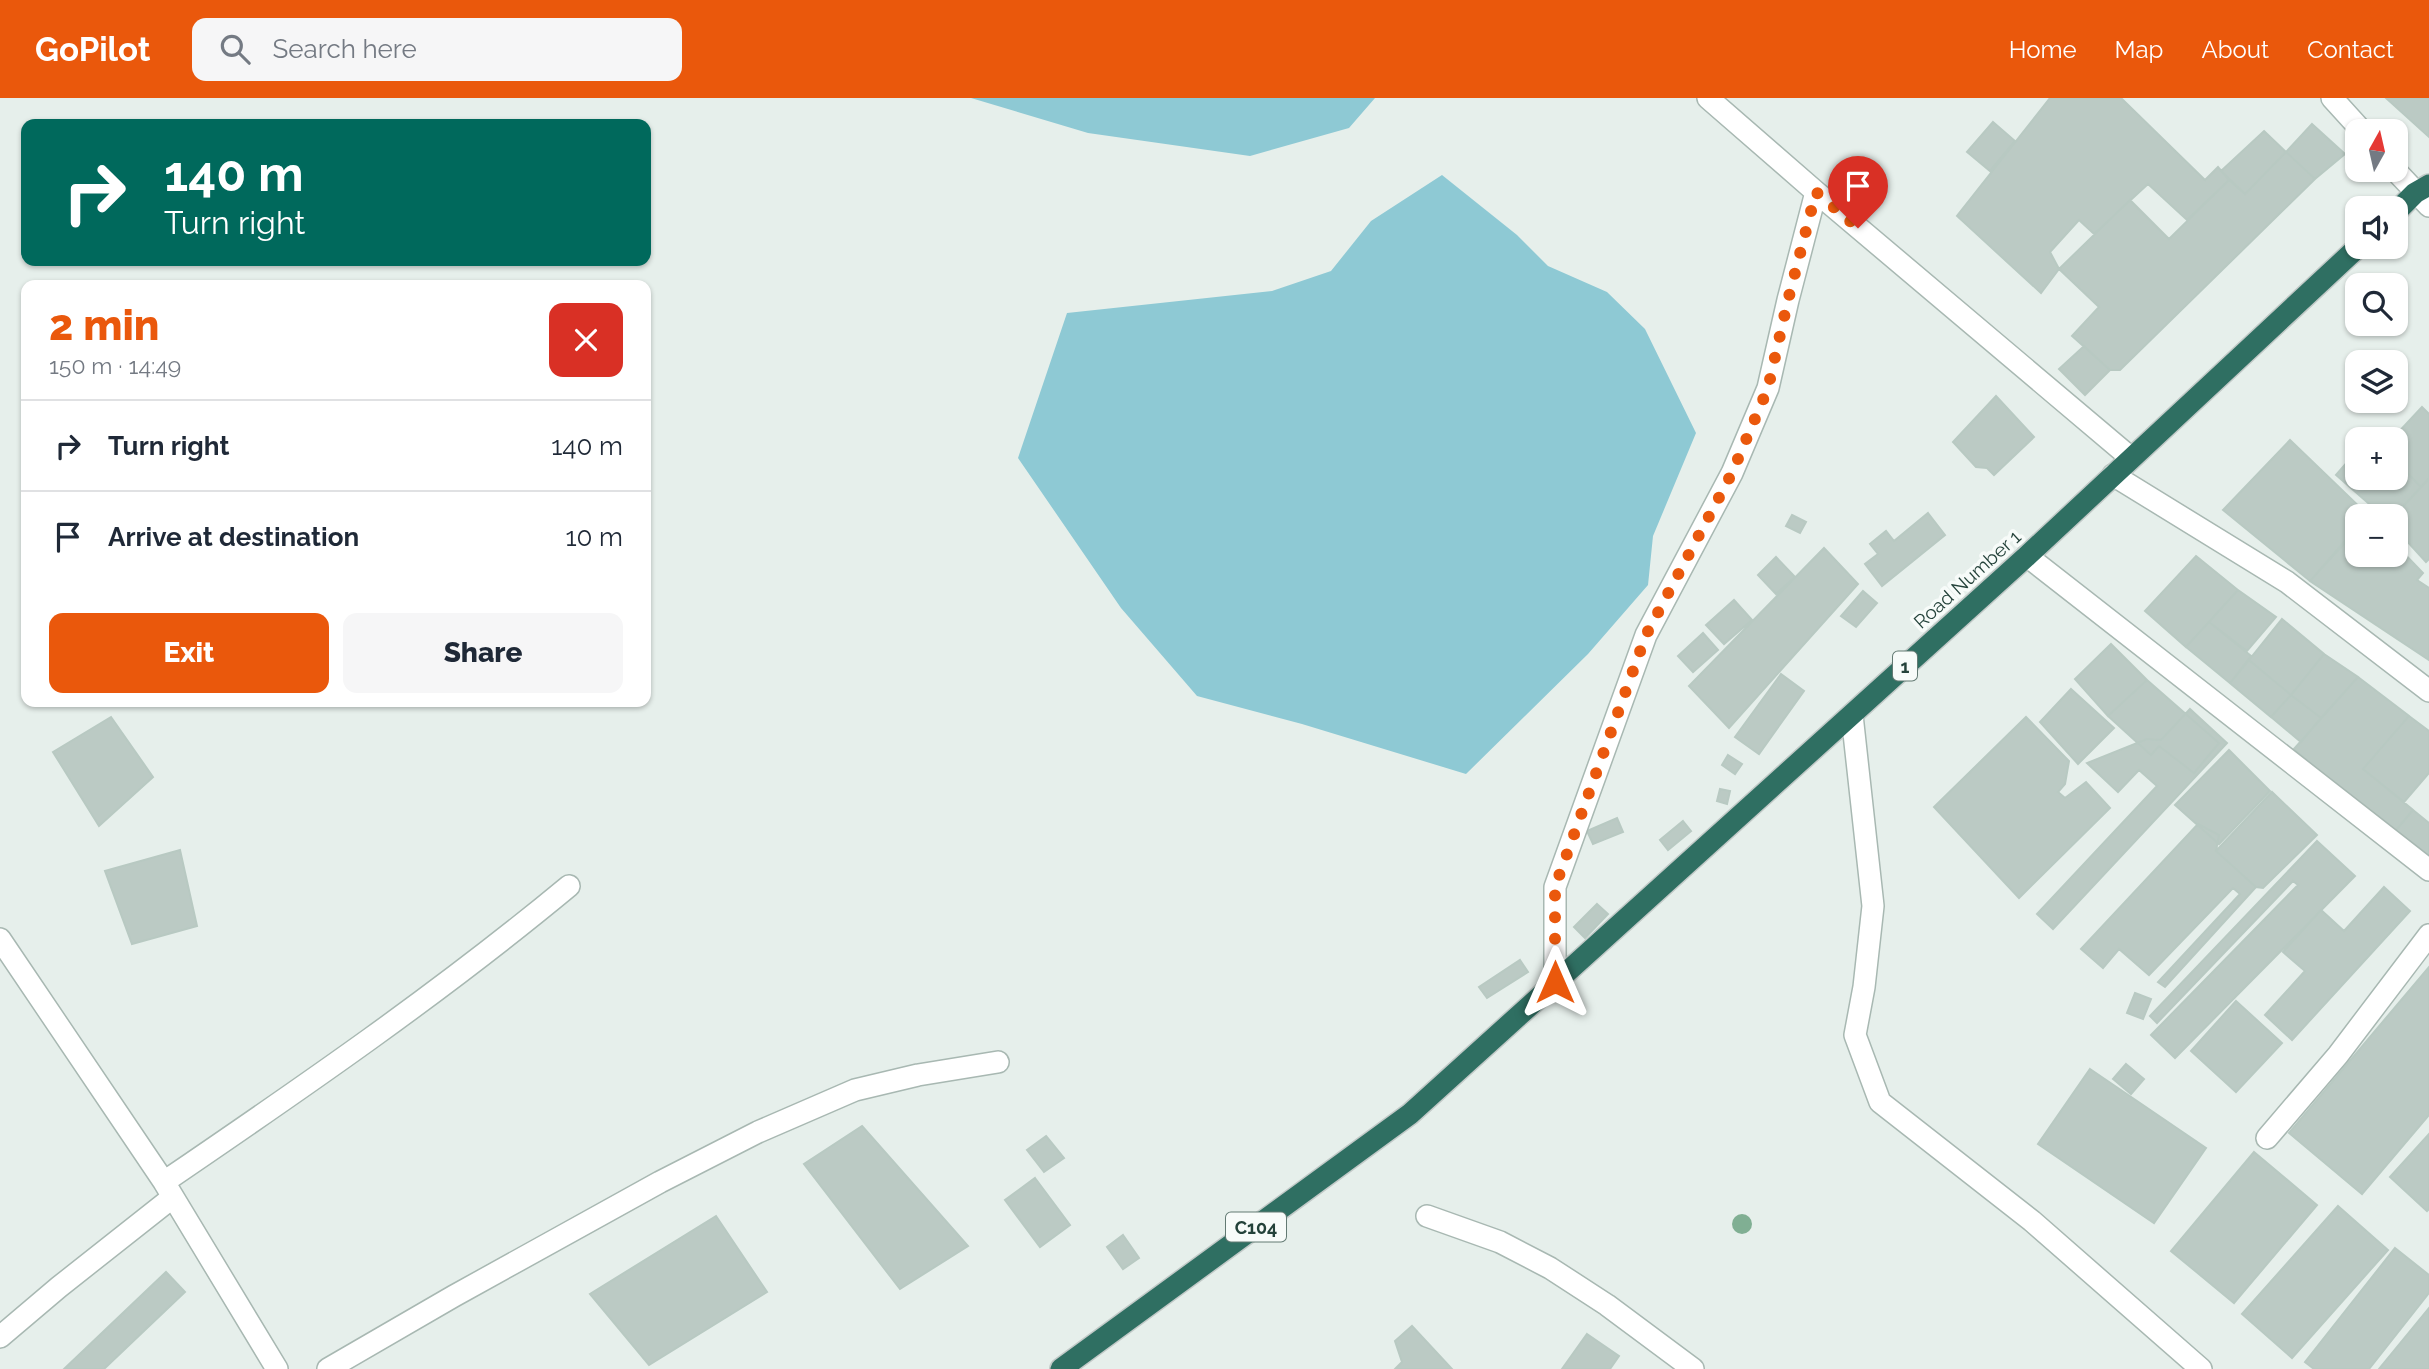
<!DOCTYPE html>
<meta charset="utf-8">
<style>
body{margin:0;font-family:Raleway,sans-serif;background:#f6f6f7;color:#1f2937;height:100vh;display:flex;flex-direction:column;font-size:26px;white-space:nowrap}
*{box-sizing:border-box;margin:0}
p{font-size:23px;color:#747a83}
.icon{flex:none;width:38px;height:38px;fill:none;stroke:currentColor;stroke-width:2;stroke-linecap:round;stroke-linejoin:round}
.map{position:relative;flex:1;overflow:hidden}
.sheet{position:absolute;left:21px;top:182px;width:630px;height:427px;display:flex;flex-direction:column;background:#fff;border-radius:14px;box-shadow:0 2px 5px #0004}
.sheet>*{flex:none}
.top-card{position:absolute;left:21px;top:21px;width:630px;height:147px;border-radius:14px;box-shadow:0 2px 5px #0004;background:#00695c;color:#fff;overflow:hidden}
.needle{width:46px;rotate:8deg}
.fabs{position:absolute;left:2345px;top:21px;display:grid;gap:14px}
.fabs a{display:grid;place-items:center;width:63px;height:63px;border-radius:14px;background:#fff;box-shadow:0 2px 5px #0004;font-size:35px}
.pin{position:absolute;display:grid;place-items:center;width:60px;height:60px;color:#fff;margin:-72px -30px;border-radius:50% 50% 50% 0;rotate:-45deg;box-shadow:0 0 7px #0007}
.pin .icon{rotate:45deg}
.me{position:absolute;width:77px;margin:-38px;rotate:0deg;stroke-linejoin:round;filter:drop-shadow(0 0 5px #0008)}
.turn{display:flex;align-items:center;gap:24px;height:147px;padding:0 28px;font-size:32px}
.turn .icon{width:91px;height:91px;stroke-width:2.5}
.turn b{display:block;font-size:49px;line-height:60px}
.round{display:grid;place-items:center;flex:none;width:74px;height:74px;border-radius:14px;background:#f6f6f7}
.headline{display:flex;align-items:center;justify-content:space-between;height:119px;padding:0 28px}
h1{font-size:42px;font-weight:800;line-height:52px;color:#ea580c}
.action{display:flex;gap:14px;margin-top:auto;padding:14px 28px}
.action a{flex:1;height:80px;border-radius:14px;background:#ea580c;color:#fff;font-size:28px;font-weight:800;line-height:80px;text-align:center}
.action a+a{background:#f6f6f7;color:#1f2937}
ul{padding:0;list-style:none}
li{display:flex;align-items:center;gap:21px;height:91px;padding:0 28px;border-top:2px solid #e0e1e3}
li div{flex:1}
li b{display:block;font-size:26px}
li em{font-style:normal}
header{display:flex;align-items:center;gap:42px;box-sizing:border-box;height:98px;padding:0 35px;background:#ea580c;color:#fff}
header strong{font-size:33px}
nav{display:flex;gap:38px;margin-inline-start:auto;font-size:24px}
.search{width:490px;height:63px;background:#f6f6f7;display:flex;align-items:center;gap:18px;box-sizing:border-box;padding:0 24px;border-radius:14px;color:#747a83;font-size:26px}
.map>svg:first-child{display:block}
.water{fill:#8ec9d4}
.building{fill:#bbcac4;stroke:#b8c9c2;stroke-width:2}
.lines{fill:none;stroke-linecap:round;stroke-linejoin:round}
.minor-casing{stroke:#a8b8b2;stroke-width:24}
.highway-casing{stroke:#c2cac8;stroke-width:24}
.minor{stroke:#fff;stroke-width:21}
.highway{stroke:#2f6f62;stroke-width:21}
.tree{fill:#80af93}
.route{stroke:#ea580c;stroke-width:12;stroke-dasharray:0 21.6}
.labels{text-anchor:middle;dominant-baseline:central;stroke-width:7;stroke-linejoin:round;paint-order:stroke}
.shield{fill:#f7fbf9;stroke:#637a73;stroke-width:2}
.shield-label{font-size:18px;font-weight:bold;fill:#24423a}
.street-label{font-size:19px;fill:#24423a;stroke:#f7fbf9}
</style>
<header>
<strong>GoPilot</strong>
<div class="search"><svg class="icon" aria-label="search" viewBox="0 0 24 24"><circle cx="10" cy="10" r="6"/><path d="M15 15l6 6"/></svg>Search here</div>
<nav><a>Home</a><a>Map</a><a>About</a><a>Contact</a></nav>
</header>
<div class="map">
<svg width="2429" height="1271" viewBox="0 0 2429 1271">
<rect width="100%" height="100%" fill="#e6efeb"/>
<path class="water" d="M971 0H1375L1349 30 1250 58 1088 35Z
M1442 77 1517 137 1548 168 1607 194 1645 231 1696 335 1653 438 1648 487 1588 556 1466 676 1302 626 1197 598 1121 510 1018 360 1067 215 1272 193 1331 173 1371 123Z"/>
<path class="building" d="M2050 0H2121L2205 82 2218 69 2229 82 2187 122 2148 86 2094 136 2079 122 2050 154 2059 171 2041 195 1957 118Z
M2386 0H2429V39Z
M1993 24 2015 43 1990 73 1967 54Z
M2312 26 2345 56 2315 81 2286 54Z
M2264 33 2286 54 2245 96 2221 73Z
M2286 54 2315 81 2120 272H2110L2072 238 2099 209 2059 171 2130 102 2169 141 2229 82 2245 96Z
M2084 248 2110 272 2085 297 2059 271Z
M1996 298 2034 339 1994 377 1987 370 1976 369 1953 344Z
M2422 309 2429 316V380L2421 389 2396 364V341H2392Z
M2290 342 2369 418H2357V432L2310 483 2223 412Z
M2357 353V380H2396V364L2421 389 2394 418H2383L2336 377Z
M2429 381V461L2426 464 2396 431V418H2394Z
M1928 415 1945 437 1882 488 1865 466 1878 456 1870 446 1886 433 1894 443Z
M1792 417 1806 424 1800 435 1786 428Z
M2357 429V457H2396V447L2423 475 2417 482 2429 490V562L2310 483Z
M1824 450 1858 486 1729 630 1689 588Z
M2196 458 2238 492 2186 549 2145 513Z
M1776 459 1795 479 1776 496 1758 477Z
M2238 492 2276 519 2247 553 2209 524Z
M1863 493 1877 505 1856 529 1841 518Z
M1734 502 1752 522 1724 546 1706 527Z
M2282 521 2324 556 2291 597 2249 562Z
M2209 524 2251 558 2230 585 2186 549Z
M1703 535 1718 552 1693 574 1678 558Z
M2111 546 2147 582 2108 618 2075 581Z
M2324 556 2358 579 2321 620 2291 597Z
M2249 562 2291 597 2271 619 2230 585Z
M1781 576 1804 593 1759 656 1735 639Z
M2358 579 2409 618 2363 671 2413 712 2392 737 2294 651Z
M2147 582 2219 645 2194 675 2159 648 2151 657 2108 618Z
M2071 591 2114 630 2078 666 2040 624Z
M2291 597 2321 620 2301 644 2271 619Z
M2190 611 2227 645 2053 831 2037 816 2157 688 2139 672 2118 694 2087 665 2147 641 2161 642Z
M2409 618 2429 633V675L2404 704 2363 671Z
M111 619 153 679 99 728 53 654Z
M2026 619 2069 663 2065 686 2058 694 2065 700 2086 684 2110 710 2019 800 1934 709Z
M2229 652 2270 693 2219 746 2175 707Z
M1728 657 1742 666 1735 676 1722 667Z
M1720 691 1730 693 1727 706 1717 703Z
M2272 694 2317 737 2263 790 2256 789 2216 753Z
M2413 712 2429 725V768L2392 737Z
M1617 720 1623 734 1593 746 1587 733Z
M1683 723 1691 733 1668 752 1660 742Z
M2198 726 2219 737 2216 753 2256 789 2165 889 2158 884 2240 796 2233 790 2149 877 2119 851 2103 870 2081 851Z
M2317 743 2355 778 2175 960 2151 937 2298 787 2293 783 2157 925 2150 918Z
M180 752 197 828 132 846 105 773Z
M2384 789 2410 813 2292 942 2265 917 2305 873 2283 854 2321 812 2344 833Z
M1597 806 1608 816 1585 840 1574 829Z
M1520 862 1528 874 1487 900 1479 889Z
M2429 869V1017L2362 1096 2289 1035Z
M2135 895 2151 901 2143 921 2127 915Z
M2236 903 2282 945 2236 994 2191 953Z
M2126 966 2144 981 2131 996 2113 981Z
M2090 971 2206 1050 2154 1125 2038 1046Z
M862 1028 968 1148 900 1191 804 1066Z
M2429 1036V1111L2427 1113 2390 1079Z
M1046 1038 1064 1060 1044 1074 1027 1052Z
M2254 1054 2317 1107 2234 1205 2171 1153Z
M1035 1080 1070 1127 1040 1149 1005 1102Z
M2338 1108 2388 1152 2292 1260 2242 1216Z
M716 1118 767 1194 649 1267 590 1196Z
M1123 1137 1139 1160 1123 1171 1107 1149Z
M2395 1150 2429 1177V1195L2369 1271H2314L2305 1264Z
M166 1174 185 1194 104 1271H64Z
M2429 1210V1271H2379Z
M1412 1228 1452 1271H1395L1402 1264 1395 1243Z
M1587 1236 1619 1258 1610 1271H1562Z"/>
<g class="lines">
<g class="minor-casing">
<path id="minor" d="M1708 0 1816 94 2131 360
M2332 0 2362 33
M2395 72 2429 108
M2113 377 2287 484 2429 593
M2027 458 2429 772
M1852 617 1873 808 1864 889 1855 937 1880 1004 2032 1123 2201 1271
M0 841 164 1084 277 1271
M1555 884V789L1646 537 1732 375 1768 290 1788 202 1816 94
M2267 1040 2338 957 2429 837
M164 1084C302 990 440 895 569 788
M1427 1118 1500 1144 1550 1170 1607 1207 1693 1271
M0 1239 59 1189 173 1099
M328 1271 454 1198 660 1084 758 1034 855 992 918 977 998 964"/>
</g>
<g class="highway-casing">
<path id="highway" d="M2396 114 2415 95 2429 87
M1061 1271 1410 1016 2027 458 2358 149"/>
</g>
<use href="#minor" class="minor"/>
<use href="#highway" class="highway"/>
</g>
<circle class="tree" cx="1742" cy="1126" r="10"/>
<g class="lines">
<path class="route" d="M1555 884V789L1646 537 1732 375 1768 290 1788 202 1816 94 1858 130"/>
</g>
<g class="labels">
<g class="shield">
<rect x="1893" y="553.5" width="24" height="29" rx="5"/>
<rect x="1226" y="1114.5" width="60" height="29" rx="5"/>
</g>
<g class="shield-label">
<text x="1905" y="568">1</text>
<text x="1256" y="1129">C104</text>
</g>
<g class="street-label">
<text transform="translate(1967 481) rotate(-42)">Road Number 1</text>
</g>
</g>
</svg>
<div class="fabs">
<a><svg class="needle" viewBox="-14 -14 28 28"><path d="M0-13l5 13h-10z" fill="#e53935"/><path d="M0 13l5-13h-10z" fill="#747a83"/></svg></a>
<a><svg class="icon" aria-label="sound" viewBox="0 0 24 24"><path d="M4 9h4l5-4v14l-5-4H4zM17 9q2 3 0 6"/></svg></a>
<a><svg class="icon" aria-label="search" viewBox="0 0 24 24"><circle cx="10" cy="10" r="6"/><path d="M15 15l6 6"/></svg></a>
<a><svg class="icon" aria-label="layers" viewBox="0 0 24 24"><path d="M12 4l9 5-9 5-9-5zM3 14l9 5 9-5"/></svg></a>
<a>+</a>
<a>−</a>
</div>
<div class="pin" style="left:1858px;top:130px;background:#d93025"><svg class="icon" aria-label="arrive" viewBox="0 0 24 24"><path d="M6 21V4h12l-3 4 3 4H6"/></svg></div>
<svg class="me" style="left:1555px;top:884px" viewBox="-20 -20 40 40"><path d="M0-17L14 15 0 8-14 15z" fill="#ea580c" stroke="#fff" stroke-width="4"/></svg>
<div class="top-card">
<div class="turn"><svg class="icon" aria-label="right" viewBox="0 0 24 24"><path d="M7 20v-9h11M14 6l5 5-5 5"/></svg><div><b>140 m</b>Turn right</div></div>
</div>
<section class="sheet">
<div class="headline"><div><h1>2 min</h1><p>150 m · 14:49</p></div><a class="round" style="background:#d93025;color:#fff"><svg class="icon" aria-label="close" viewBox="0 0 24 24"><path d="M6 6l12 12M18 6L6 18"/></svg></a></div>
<ul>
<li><svg class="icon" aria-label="right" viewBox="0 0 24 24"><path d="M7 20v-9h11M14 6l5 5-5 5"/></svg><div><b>Turn right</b></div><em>140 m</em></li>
<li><svg class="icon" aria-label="arrive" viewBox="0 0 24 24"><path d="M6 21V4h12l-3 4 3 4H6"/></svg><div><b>Arrive at destination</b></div><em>10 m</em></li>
</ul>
<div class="action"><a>Exit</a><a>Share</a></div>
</section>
</div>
